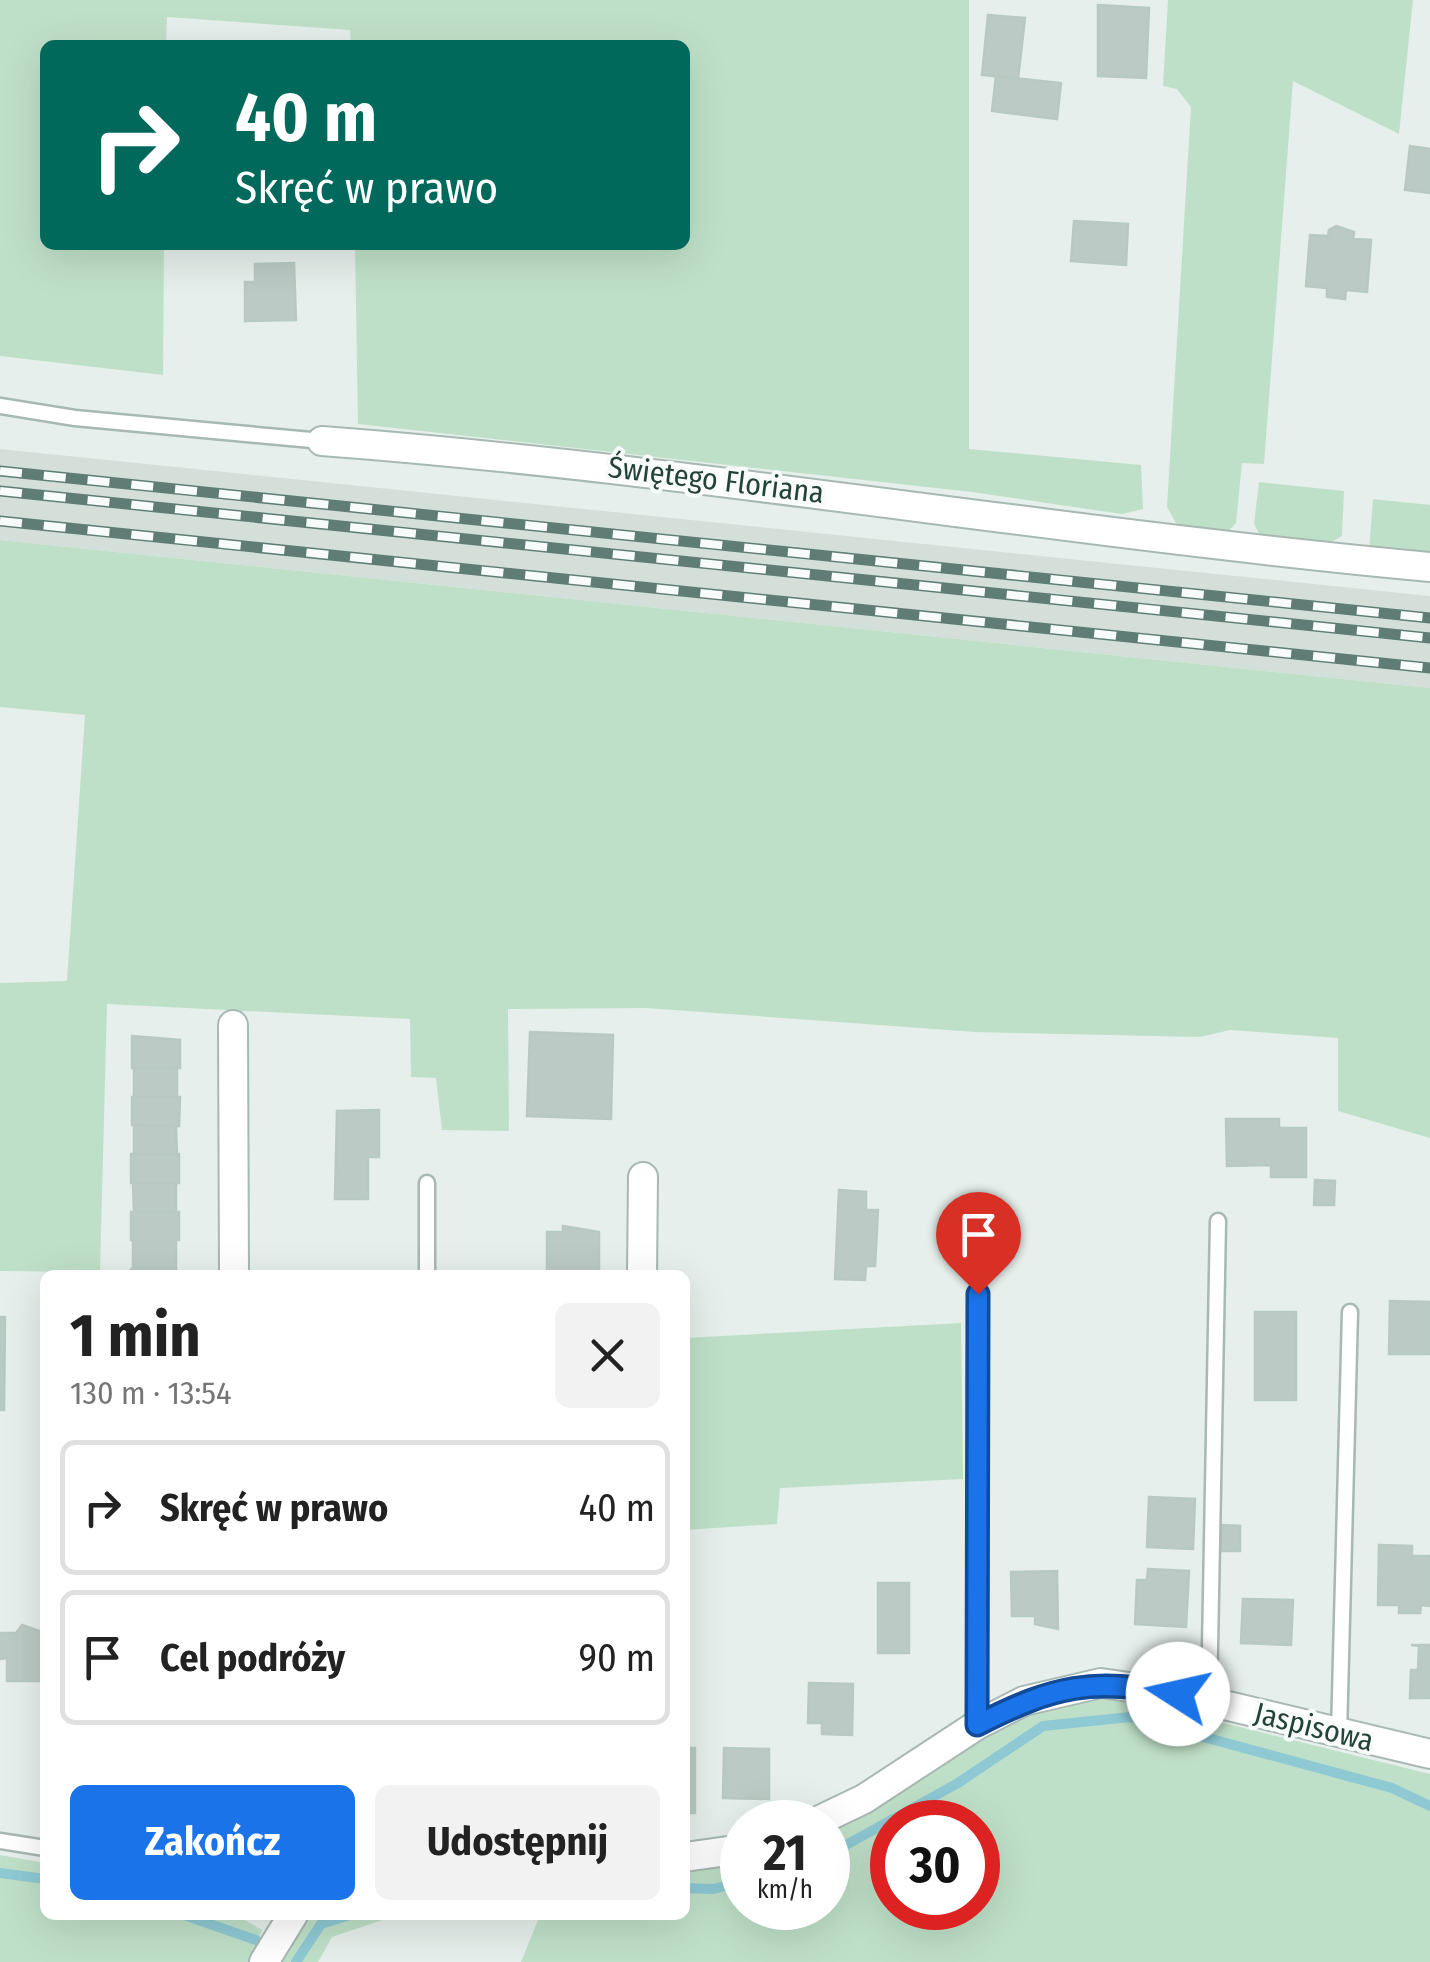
<!DOCTYPE html>
<html lang="pl">
<meta charset="utf-8">
<style>
body{margin:0;font-family:"Fira Sans Condensed",sans-serif;background:#f2f2f2;color:#222;height:100vh;display:flex;flex-direction:column;font-size:38px;white-space:nowrap}
*{box-sizing:border-box;margin:0}
p{font-size:32px;color:#767676}
.icon{flex:none;width:55px;height:55px;fill:none;stroke:currentColor;stroke-width:2;stroke-linecap:round;stroke-linejoin:round}
.map{position:relative;flex:1;overflow:hidden}
.details{position:absolute;left:40px;top:1270px;width:650px;height:650px;display:flex;flex-direction:column;background:#fff;border-radius:15px;box-shadow:0 10px 40px #0002}
.details>*{flex:none}
.guide{position:absolute;left:40px;top:40px;width:650px;height:210px;border-radius:15px;box-shadow:0 10px 40px #0002;background:#00695c;color:#fff;overflow:hidden}
.speed{position:absolute;left:720px;top:1800px;display:flex;gap:20px;font-size:50px;font-weight:700;text-align:center}
.speed>*{display:grid;place-content:center;width:130px;height:130px;border-radius:50%;background:#fff;box-shadow:0 10px 40px #0002;line-height:1}
.speed small{font-size:25px;font-weight:400}
.speed .limit{border:15px solid #d22;background:#fff;color:#111}
.pin{position:absolute;display:grid;place-items:center;width:85px;height:85px;color:#fff;margin:-102px -42px;border-radius:50% 50% 50% 0;rotate:-45deg;box-shadow:0 0 10px #0007}
.pin .icon{rotate:45deg}
.me{position:absolute;width:110px;margin:-55px;rotate:280deg;stroke-linejoin:round;filter:drop-shadow(0 0 8px #0008)}
.turn{display:flex;align-items:center;gap:35px;height:210px;padding:0 30px;font-size:45px}
.turn .icon{width:130px;height:130px;stroke-width:2.5}
.turn b{display:block;font-size:70px;line-height:85px}
.round{display:grid;place-items:center;flex:none;width:105px;height:105px;border-radius:15px;background:#f2f2f2}
.headline{display:flex;align-items:center;justify-content:space-between;height:170px;padding:0 30px}
h1{font-size:60px;font-weight:700;line-height:75px}
.action{display:flex;gap:20px;margin-top:auto;padding:20px 30px}
.action a{flex:1;height:115px;border-radius:15px;background:#1a73e8;color:#fff;font-size:40px;font-weight:700;line-height:115px;text-align:center}
.action a+a{background:#f2f2f2;color:#222}
ul{padding:0;list-style:none}
li{display:flex;align-items:center;gap:30px;height:135px;margin:0 20px 15px;padding:0 10px;border:5px solid #e0e0e0;border-radius:15px}
li div{flex:1}
li b{display:block;font-size:38px}
li em{font-style:normal}
.map>svg:first-child{display:block}
.built{fill:#d4dfda}
.green{fill:#bfe0c8;fill-rule:evenodd}
.lines{fill:none;stroke-linecap:round;stroke-linejoin:round}
.stream{stroke:#8ec9d4;stroke-width:10}
.building{fill:#bbcac4;stroke:#b8c9c2;stroke-width:2.5}
.lane-casing{stroke:#a8b8b2;stroke-width:19}
.street-casing{stroke:#a8b8b2;stroke-width:32}
.lane{stroke:#fff;stroke-width:14}
.street{stroke:#fff;stroke-width:28}
.rail-casing{stroke:#5f7d75;stroke-width:11}
.rail{stroke:#f7fbf9;stroke-width:8;stroke-dasharray:22;stroke-linecap:butt}
.route-casing{stroke:#114b97;stroke-width:25}
.route{stroke:#1a73e8;stroke-width:18}
.labels{text-anchor:middle;dominant-baseline:central;stroke-width:8;stroke-linejoin:round;paint-order:stroke}
.street-label{font-size:30px;fill:#24423a;stroke:#f7fbf9}
</style>
<div class="map">
<svg width="1430" height="1962" viewBox="0 0 1430 1962">
<rect width="100%" height="100%" fill="#e6efeb"/>
<path class="built" d="M0 449 1430 596V688L0 540Z"/>
<path class="green" d="M0 0H969V449L1141 465 1143 509 1122 514 972 492 358 424 355 245H685V45H351L350 30 167 17 166 45H45V245H164L163 375 0 356Z
M1168 0H1413L1399 134 1293 81 1264 464 1242 463 1236 523 1226 534 1180 530 1167 507 1191 107 1177 89 1163 86Z
M1259 482 1344 491 1342 536 1330 543 1262 539 1254 524Z
M1373 499 1430 505V554L1369 550Z
M0 540 1430 688V1138L1338 1111V1038L1230 1030 1200 1037 975 1032 646 1008 508 1009 509 1131 442 1130 436 1078 411 1077 410 1019 107 1004 100 1272 0 1271V983L67 981 85 715 0 707Z
M961 1323 963 1479 780 1488 777 1524 685 1530V1338Z
M1127 1699 1430 1774V1962H521L540 1915H685V1872L742 1864V1908H828V1831L872 1810 1024 1711 1083 1700ZM892 1822H978V1908H892Z
M0 1855 45 1863V1915H236L262 1930 250 1962H0Z
M311 1915H397L332 1937 318 1962H277L293 1933Z"/>
<g class="lines">
<path class="stream" d="M828 1855 958 1783 1043 1726 1130 1717 1392 1788 1430 1806
M0 1873 45 1879
M685 1888 713 1889 742 1882
M184 1915 256 1940
M296 1962 321 1924 350 1915"/>
</g>
<path class="building" d="M1098 5 1149 8 1146 78 1098 76Z
M988 15 1025 18 1018 79 982 75Z
M996 76 1061 83 1057 119 992 111Z
M1410 146 1430 149V193L1405 190Z
M1074 221 1128 224 1126 265 1071 261Z
M1336 226 1354 232 1353 239 1371 240 1367 292 1346 290 1345 299 1327 297V288L1306 286 1310 235 1328 236 1329 230Z
M294 263 296 320 245 321V282H255V264Z
M530 1032 613 1035 611 1119 527 1116Z
M132 1036 180 1040V1068H132Z
M134 1068H177V1097H134Z
M132 1097H180L179 1126 132 1125Z
M379 1110V1157H368V1199H335L337 1111Z
M1226 1119H1279V1128H1306V1177H1271V1165L1227 1166Z
M134 1125 176 1126 177 1155 134 1154Z
M131 1154H179V1183H131Z
M1315 1180 1335 1181 1334 1205H1314Z
M133 1183H176V1212H134Z
M839 1190 866 1192V1210H878L875 1266H866L865 1280 835 1279Z
M131 1212H179V1240H131Z
M563 1226 599 1232V1275H547V1232H563Z
M133 1240 176 1241V1269H133Z
M131 1269H176L178 1275H131Z
M1390 1301 1430 1302V1354H1389Z
M1255 1312H1296V1400H1255Z
M0 1317H5L4 1410H0Z
M1149 1497 1195 1499 1193 1549 1147 1547Z
M1221 1525 1240 1526V1551H1221Z
M1379 1545 1412 1546V1556H1430V1606L1421 1605 1420 1613H1399V1605H1378Z
M1148 1569 1189 1571 1186 1627 1135 1624 1137 1580H1147Z
M1057 1571 1058 1629 1035 1624V1616H1012L1011 1572Z
M878 1583H909V1653H878Z
M1243 1599 1293 1600 1291 1645 1241 1643Z
M22 1625 45 1633V1681H7V1658L0 1659V1633H16Z
M1411 1645H1430V1698H1410L1411 1670H1418L1419 1646Z
M809 1683 853 1684 852 1735 822 1734V1723H808Z
M685 1748H695V1813H685Z
M724 1748 769 1749V1799L723 1798Z"/>
<g class="lines">
<g class="lane-casing">
<path id="lane" d="M0 406 75 418 322 441
M427 1183V1275
M1209 1701 1218 1221
M977 1724 978 1294
M1339 1734 1350 1312
M0 1841 45 1848"/>
</g>
<g class="street-casing">
<path id="street" d="M322 441C693 469 1060 533 1430 567
M233 1025 234 1275
M642 1275 643 1177
M816 1822 864 1799 977 1725 1024 1701 1101 1683 1178 1694 1430 1754
M685 1857 742 1849
M264 1962 293 1915"/>
</g>
<use href="#lane" class="lane"/>
<use href="#street" class="street"/>
<g class="rail-casing">
<path id="rail" d="M0 471 1430 618
M0 491 1430 638
M0 521 1430 668"/>
</g>
<use href="#rail" class="rail"/>
</g>
<g class="lines">
<g class="route-casing">
<path id="route" d="M978 1294 977 1725C1056 1685 1090 1678 1178 1694"/>
</g>
<use href="#route" class="route"/>
</g>
<g class="labels">
<g class="street-label">
<text transform="translate(716 480) rotate(7)">Świętego Floriana</text>
<text transform="translate(1314 1727) rotate(14)">Jaspisowa</text>
</g>
</g>
</svg>
<div class="speed"><div>21<small>km/h</small></div><div class="limit">30</div></div>
<div class="pin" style="left:978px;top:1294px;background:#d93025"><svg class="icon" aria-label="arrive" viewBox="0 0 24 24"><path d="M6 21V4h12l-3 4 3 4H6"/></svg></div>
<svg class="me" style="left:1178px;top:1694px" viewBox="-20 -20 40 40"><circle r="19" fill="#fff"/><path d="M0-13L10 11 0 6-10 11z" fill="#1a73e8"/></svg>
<div class="guide">
<div class="turn"><svg class="icon" aria-label="right" viewBox="0 0 24 24"><path d="M7 20v-9h11M14 6l5 5-5 5"/></svg><div><b>40 m</b>Skręć w prawo</div></div>
</div>
<section class="details">
<div class="headline"><div><h1>1 min</h1><p>130 m · 13:54</p></div><a class="round"><svg class="icon" aria-label="close" viewBox="0 0 24 24"><path d="M6 6l12 12M18 6L6 18"/></svg></a></div>
<ul>
<li><svg class="icon" aria-label="right" viewBox="0 0 24 24"><path d="M7 20v-9h11M14 6l5 5-5 5"/></svg><div><b>Skręć w prawo</b></div><em>40 m</em></li>
<li><svg class="icon" aria-label="arrive" viewBox="0 0 24 24"><path d="M6 21V4h12l-3 4 3 4H6"/></svg><div><b>Cel podróży</b></div><em>90 m</em></li>
</ul>
<div class="action"><a>Zakończ</a><a>Udostępnij</a></div>
</section>
</div>
